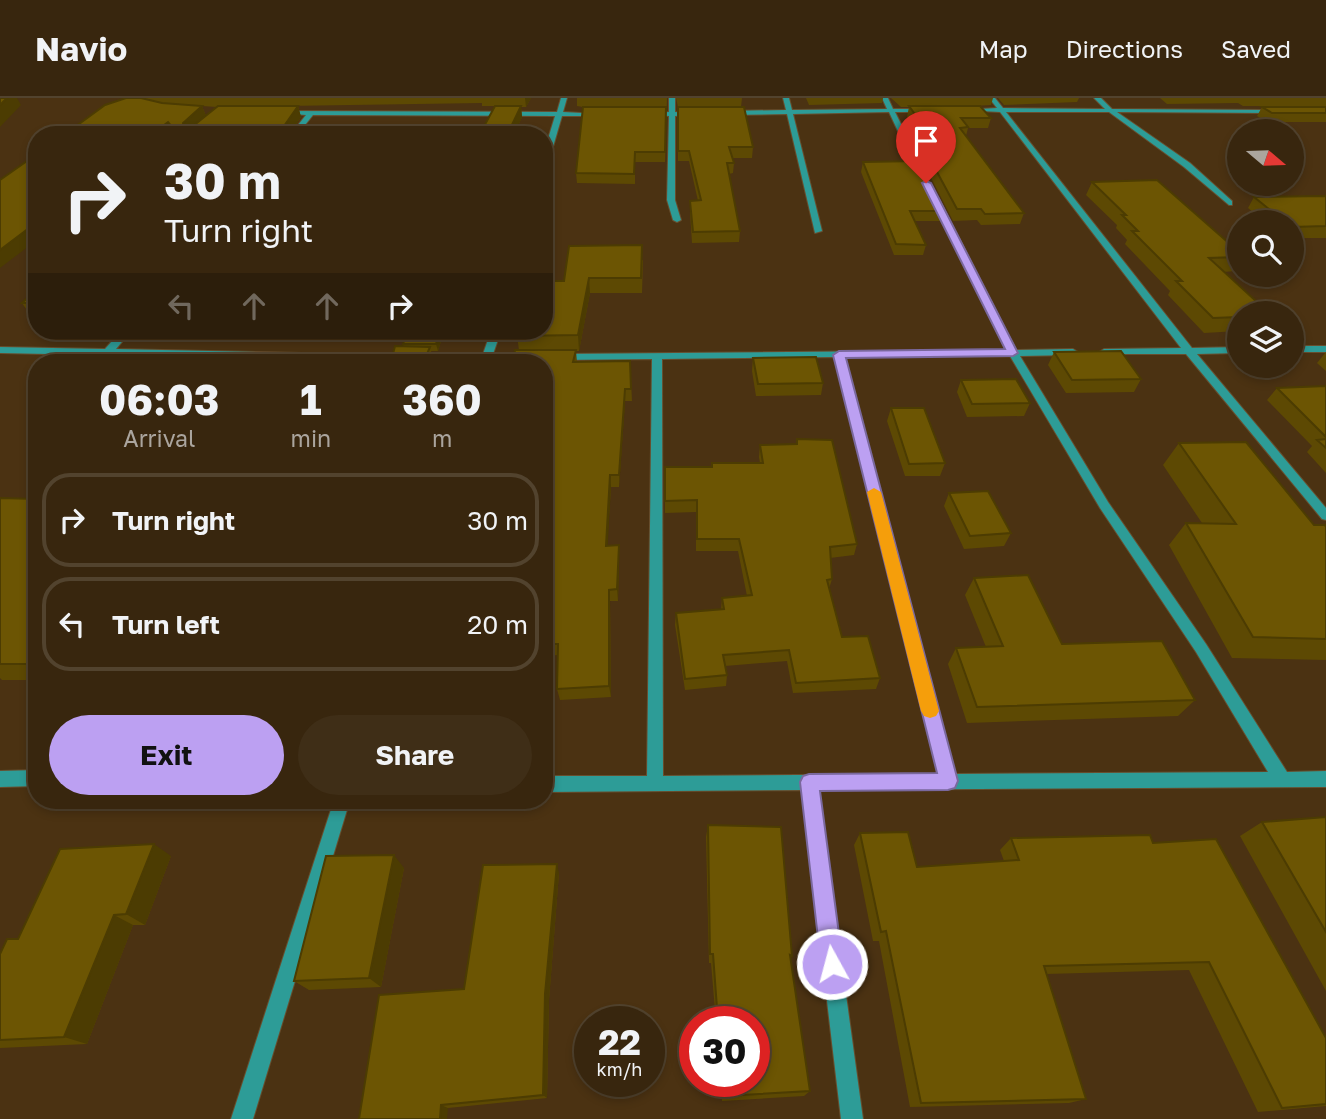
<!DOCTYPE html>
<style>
body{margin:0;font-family:"Golos Text",sans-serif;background:#3f2e17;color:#f1f3f6;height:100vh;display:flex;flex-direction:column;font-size:26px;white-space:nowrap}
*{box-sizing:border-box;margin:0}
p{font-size:23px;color:#aba59e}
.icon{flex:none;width:38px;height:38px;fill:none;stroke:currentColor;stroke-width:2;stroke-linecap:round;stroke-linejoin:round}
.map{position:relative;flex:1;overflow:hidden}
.panel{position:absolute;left:28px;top:256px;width:525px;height:455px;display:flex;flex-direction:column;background:#38260e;border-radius:28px;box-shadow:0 4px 10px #0003,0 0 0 2px #52432e}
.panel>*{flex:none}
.hud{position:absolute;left:28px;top:28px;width:525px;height:214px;border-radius:28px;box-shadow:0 4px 10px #0003,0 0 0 2px #52432e;background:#38260e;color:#f1f3f6;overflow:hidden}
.needle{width:46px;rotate:109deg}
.tools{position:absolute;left:1227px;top:21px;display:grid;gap:14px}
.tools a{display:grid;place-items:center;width:77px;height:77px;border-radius:50%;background:#38260e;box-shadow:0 4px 10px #0003,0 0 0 2px #52432e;font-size:35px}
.speed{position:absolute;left:574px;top:908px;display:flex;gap:14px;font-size:35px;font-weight:700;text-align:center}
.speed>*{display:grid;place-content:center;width:91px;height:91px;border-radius:50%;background:#38260e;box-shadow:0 4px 10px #0003,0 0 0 2px #52432e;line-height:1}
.speed small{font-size:18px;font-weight:400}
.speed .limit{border:10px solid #d22;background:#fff;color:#111}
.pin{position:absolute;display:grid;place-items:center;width:60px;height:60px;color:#fff;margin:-72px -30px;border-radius:50% 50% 50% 0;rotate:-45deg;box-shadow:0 0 7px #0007}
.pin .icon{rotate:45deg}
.me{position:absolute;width:77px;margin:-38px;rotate:353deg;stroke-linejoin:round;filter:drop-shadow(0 0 5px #0008)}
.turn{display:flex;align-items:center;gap:24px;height:147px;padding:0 21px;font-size:32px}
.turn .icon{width:91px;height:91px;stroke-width:2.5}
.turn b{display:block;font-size:49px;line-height:60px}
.lanes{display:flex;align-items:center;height:66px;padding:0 21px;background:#0003;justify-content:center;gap:35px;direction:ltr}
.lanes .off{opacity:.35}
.eta{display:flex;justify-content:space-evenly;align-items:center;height:119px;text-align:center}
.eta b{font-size:42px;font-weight:700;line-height:49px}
.primary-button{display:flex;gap:14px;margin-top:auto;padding:14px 21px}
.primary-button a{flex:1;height:80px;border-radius:42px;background:#bca0f2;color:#111;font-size:28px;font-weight:700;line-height:80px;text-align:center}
.primary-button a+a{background:#3f2e17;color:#f1f3f6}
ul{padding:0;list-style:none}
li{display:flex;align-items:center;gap:21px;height:94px;margin:0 14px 10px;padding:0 7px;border:4px solid #52432e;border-radius:28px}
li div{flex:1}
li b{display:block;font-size:26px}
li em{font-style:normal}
header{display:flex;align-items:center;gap:42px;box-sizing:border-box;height:98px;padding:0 35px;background:#38260e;border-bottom:2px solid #52432e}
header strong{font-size:33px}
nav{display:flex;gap:38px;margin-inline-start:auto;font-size:24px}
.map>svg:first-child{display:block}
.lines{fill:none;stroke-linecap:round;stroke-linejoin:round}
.minor-casing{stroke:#674e2e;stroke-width:2}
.minor{fill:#2d9c97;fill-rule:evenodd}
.wall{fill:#5d4903;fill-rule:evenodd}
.shaded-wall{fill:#4c3c02}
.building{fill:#6c5503;stroke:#4c3c02;stroke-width:2}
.route{fill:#bca0f2;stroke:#7a689d;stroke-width:2}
.slow{fill:#f59e0b}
</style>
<header>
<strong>Navio</strong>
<nav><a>Map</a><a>Directions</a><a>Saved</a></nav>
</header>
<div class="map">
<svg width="1326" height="1021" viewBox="0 0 1326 1021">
<rect width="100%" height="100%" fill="#4b3212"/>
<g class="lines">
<g class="minor-casing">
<path id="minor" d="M561 0H567L563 14 601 16 598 18H562L548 66 544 68V54L555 18 313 17 297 37H290L306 17 280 15 283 13 557 14Z
M669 0H675V14L699 16 675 18V102L681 122 677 124 673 122 667 102 669 18 647 16 669 14Z
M783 0H789L792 12 887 11 882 0H888L893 11H929L927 14H895L927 78 923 80 919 78 889 14 793 16 822 133 815 135 787 16 727 17 724 15 727 13 786 12Z
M989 0H995L1003 10 1105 11 1094 0H1101L1112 11 1279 12 1277 15 1117 14 1190 65 1232 103V107H1229L1184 69 1109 14H1006L1192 250 1239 249V255L1197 256 1326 410V422L1322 421 1186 256H1100L1099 254 1104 251 1181 250 1000 14 962 12 997 10Z
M934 97 938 99 1016 252 1073 251 1078 254 1073 257 1020 258 1108 404 1206 546 1287 674 1326 673V689L818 692 863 1021H841L802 692 544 694V678H647L652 261 558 262 553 259 558 256 1006 252 930 99ZM1010 258 1100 410 1196 554 1268 674 954 676 845 259ZM835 259 938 676 663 678 662 261Z
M121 233H131L116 251 398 257 403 260 398 263 0 255V249L105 251Z
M491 233H501L493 256H531L536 259 531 262H491L490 264 432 263 427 260 432 257 483 256Z
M1292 248H1326V254H1292Z
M37 672V688L0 689V673Z
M334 702H350L253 1021H231Z"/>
</g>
<use href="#minor" class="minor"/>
</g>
<path class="wall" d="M143 0H531L526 9H521L522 19 514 37H483L482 32 498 8H482V5L285 8H298L301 19 289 37H175ZM202 8 217 9 206 18Z
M577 0H667L665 64H635V86L577 85 576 75 583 9 577 8Z
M676 0H742L741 9 753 49 752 60H732L734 65 733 75 729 76 740 133 739 144 692 145 690 114V103H698L689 63H678V9Z
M806 0H883L882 5 809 7Z
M891 0H993L991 7 973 8 991 20 988 30H968L966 38 1024 115 1020 126 981 127 977 122 953 123 927 72 930 61H936L907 19 909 9H901Z
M998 0H1079L1077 4 1004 7Z
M1160 0H1326V8H1243L1238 5 1167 6Z
M1262 9H1326V24H1267L1257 18Z
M863 64 943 113 940 123H915L926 147 923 157H894L861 74Z
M1092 84 1239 154V168L1236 173 1223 174 1239 215V233L1204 235 1168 197 1170 193 1125 146 1127 142 1116 130 1117 127 1086 97Z
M1326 98V140H1292V124H1265L1248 110 1254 99Z
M643 162 642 195H590L579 253H576L577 264 630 263 632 303H625L619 389H611L607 448 619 447V459L618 503H610L611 599 560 602 557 591 558 557 544 558V301L545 297H544V264L519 252 517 238 564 183Z
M37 191V215H29L22 205Z
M51 233H104L102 235 52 234Z
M408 233H444L438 253H431L432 256H393L404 249 403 246Z
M1054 254 1141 281 1134 294 1066 295 1048 267Z
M1326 254V273L1317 265Z
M753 260 823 285 821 297 756 298 752 273Z
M961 282 1030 305 1024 318 967 319 957 294Z
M1326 288V375L1307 354 1312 348 1267 302 1277 290Z
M891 310 945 365 940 378H905L887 323Z
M797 341 857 446 854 457 830 460 832 481 829 491 842 539 880 580 876 591 793 595 787 563 725 568 727 577 726 588 685 592 675 527 676 515 721 512 722 500 747 498 738 453H696V414L665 415V369H712L760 365 759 359 760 347 796 346Z
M1179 345 1314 427 1326 429V562L1232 560 1169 447 1186 425H1202L1163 367Z
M949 395 1011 435 1004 448 964 451 944 408Z
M0 400 37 401V582H2L0 580Z
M974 480 1062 546 1195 602 1178 618 967 625 948 566 956 550 986 549 965 497Z
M1326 719V893L1240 738 1262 724Z
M708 727 792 858 790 861 810 993 804 998 722 1003 721 984H754V924H716L711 865H709L706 739Z
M860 735 917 769 1004 763 1000 752 1011 740 1153 745 1326 940V1008L1258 1014 1189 872 1046 876 1086 1001 1069 1005 910 1009 879 843H873L854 747Z
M171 758 145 827H133L87 946 0 950V856Z
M404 770 381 889 309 892 294 883Z
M559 775 549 902 547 1000 448 1010 359 1021 464 891Z"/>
<path class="shaded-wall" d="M7 0H17L21 7 0 29V7Z
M525 0H531L526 9Z
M202 8 206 18 187 35 183 25Z
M298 8 301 19 289 37H277Z
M521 8 522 19 514 37H510L509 33Z
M168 24 173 35 170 37H151Z
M37 124V142L0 170V152Z
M589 180 590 195 579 253 578 237Z
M440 233H444L438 253 436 246Z
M625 291V303L619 389V377Z
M610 377 611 389 607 460 606 448Z
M619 447V459L618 503 617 491Z
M609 492 610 503 611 599 609 588Z
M154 746 171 758 145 827 126 816Z
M394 757 404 770 381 889 369 880Z
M557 766 559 775 549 902 547 1000 543 997 545 896Z
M114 817 133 827 87 946 64 939Z
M441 1007 448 1010 447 1021H440Z"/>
<path class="building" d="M0 0H7L0 7Z
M126 0H141L162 5 202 8 183 25 184 29 193 28 218 8H298L284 28 277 37H179L168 24 151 37H64L105 7Z
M495 8H521L509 33 482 32Z
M909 8H980L991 20H961L968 29 960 30 1024 115 985 116 981 111H957L930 61 947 60Z
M583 9H666L665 54H635L634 76 576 75Z
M678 9H744L753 49H729L734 65H727L740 133 693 134 690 103 701 102 689 53H678Z
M1262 9H1326V15H1272Z
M37 56V124L0 152V82Z
M917 63 943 113H910L926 147 896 146 863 64Z
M1157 82 1239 154V159L1209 160 1269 215H1239V219L1213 220 1176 183H1182L1132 133H1138L1122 117H1126L1092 84Z
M1326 98V128L1292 129V124H1285L1254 99Z
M642 147 641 180H589L578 237 517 238 518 233H544V183H564L569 148Z
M37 191V205H22Z
M408 233H440L436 246H403Z
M395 248 430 249 427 256H449L446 264H378L381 256H393Z
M515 252H576L573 264 630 263 631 291H625L619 377H610L606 448 619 447 617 491 609 492V588L557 591 558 546H544V301L549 285H544V264H513Z
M1121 253 1141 281 1072 282 1054 254Z
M816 259 823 285 758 286 753 260Z
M1016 281 1030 305 972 306 961 282Z
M1326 288V339L1277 290Z
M891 310H924L945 365 909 366Z
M797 341 832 342 857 446 830 449 832 481 827 482 842 539 868 538 880 580 796 585 789 552 723 557 727 577 685 581 676 515 724 511 722 500 752 497 739 441H697V402L665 403V369H712V365H763L760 347 797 346Z
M1326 341V350L1317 342Z
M1246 344 1314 427H1325L1326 429V541L1253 539 1186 425 1236 426 1179 345Z
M988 393 1011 435 970 438 949 395Z
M0 400 37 401V566H0Z
M1028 477 1062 546 1162 543 1195 602 977 609 956 550 1003 548 974 480Z
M1326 719V834L1262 724Z
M708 727 781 729 792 858 790 857 810 993 725 998 723 984H754V924H718L713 856H710Z
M908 734 917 769 1019 762 1011 740 1150 737 1153 745 1216 741 1326 940V1006L1282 1010 1209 864 1044 868 1086 1001 921 1005 886 833 881 834 860 735Z
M154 746 126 816 114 817 64 939 0 942V856L7 841H18L60 751Z
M394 757 369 880 294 883 326 758Z
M557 766 545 896 543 997 441 1007 440 1021H359L379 897 464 891 483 767Z"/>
<path class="route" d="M926 83 931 85 1018 255 1013 258 846 260 958 683 955 690 948 692 820 693 843 866 840 874 832 877 824 874 821 866 800 684 803 678 809 676 937 675 833 257 839 253 1005 251 922 85Z"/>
<path class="slow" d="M874 390 881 394 939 613 936 618 930 620 924 618 921 613 867 394Z"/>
</svg>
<div class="tools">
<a><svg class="needle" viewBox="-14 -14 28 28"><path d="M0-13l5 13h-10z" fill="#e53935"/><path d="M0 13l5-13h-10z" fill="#aba59e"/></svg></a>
<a><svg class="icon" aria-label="search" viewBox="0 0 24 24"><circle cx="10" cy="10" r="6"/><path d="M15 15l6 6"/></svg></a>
<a><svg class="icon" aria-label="layers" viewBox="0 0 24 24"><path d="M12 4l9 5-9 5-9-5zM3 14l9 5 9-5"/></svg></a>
</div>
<div class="speed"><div>22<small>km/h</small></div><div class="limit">30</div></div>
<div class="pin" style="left:926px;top:85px;background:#d93025"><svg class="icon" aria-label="arrive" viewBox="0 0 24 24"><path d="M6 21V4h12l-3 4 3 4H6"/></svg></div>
<svg class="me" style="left:832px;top:866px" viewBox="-20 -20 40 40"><circle r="17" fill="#bca0f2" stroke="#fff" stroke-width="3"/><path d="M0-11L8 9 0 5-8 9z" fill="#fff"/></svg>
<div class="hud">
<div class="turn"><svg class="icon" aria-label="right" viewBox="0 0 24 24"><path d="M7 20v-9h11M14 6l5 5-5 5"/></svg><div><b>30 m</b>Turn right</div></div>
<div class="lanes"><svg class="icon off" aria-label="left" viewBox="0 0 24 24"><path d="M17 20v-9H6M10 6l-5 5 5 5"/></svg><svg class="icon off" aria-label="ahead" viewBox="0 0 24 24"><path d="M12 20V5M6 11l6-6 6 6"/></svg><svg class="icon off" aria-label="ahead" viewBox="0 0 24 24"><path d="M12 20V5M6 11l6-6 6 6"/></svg><svg class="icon" aria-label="right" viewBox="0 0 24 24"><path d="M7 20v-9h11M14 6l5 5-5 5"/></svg></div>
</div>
<section class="panel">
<div class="eta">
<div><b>06:03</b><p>Arrival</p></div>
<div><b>1</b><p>min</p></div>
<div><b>360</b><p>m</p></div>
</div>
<ul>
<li><svg class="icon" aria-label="right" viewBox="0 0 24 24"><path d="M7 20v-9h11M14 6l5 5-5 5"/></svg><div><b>Turn right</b></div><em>30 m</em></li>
<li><svg class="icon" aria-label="left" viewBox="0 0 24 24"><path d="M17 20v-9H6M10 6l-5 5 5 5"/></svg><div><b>Turn left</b></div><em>20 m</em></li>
</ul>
<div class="primary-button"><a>Exit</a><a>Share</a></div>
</section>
</div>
